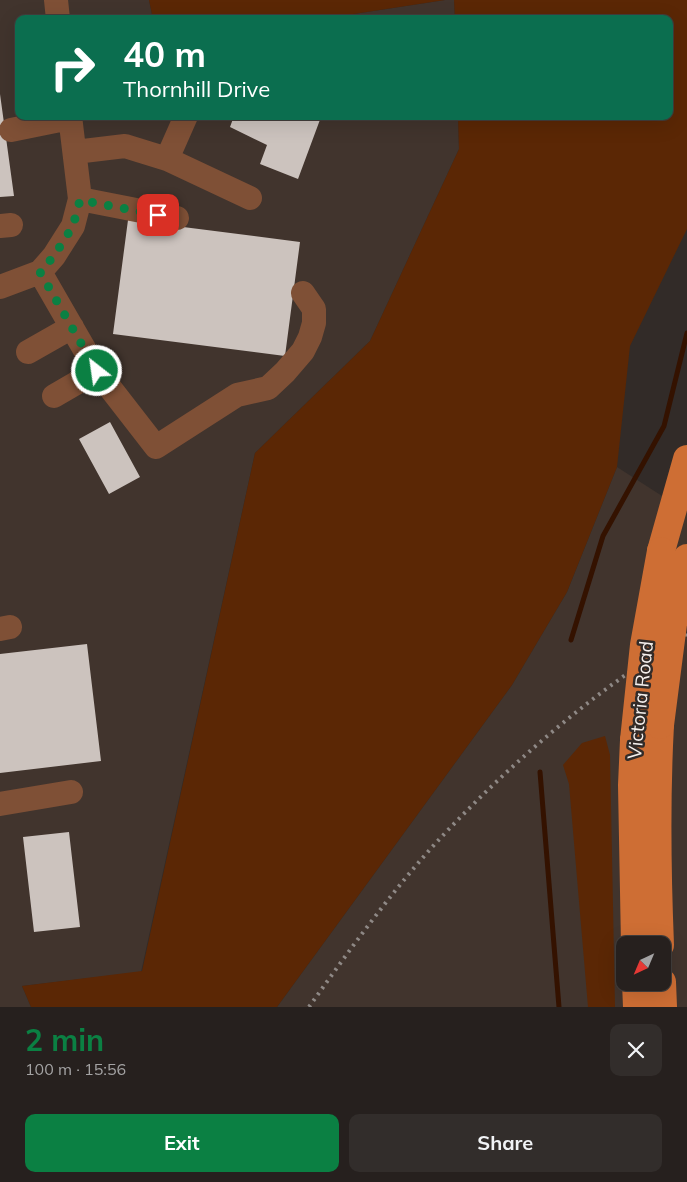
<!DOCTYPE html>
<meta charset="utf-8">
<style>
body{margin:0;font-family:Mulish,sans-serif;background:#322d2b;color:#f1f3f6;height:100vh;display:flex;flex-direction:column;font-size:19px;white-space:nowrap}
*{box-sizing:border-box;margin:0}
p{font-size:16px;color:#a4a3a4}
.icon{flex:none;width:28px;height:28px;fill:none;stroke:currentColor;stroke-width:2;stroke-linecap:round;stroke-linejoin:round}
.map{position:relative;height:1007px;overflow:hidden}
.drawer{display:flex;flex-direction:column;background:#26201e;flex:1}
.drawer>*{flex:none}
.top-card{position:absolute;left:15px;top:15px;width:658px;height:105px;border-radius:10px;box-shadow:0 5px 20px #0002,0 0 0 1px #423e3c;background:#0b6e4f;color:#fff;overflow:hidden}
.needle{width:32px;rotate:224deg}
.buttons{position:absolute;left:616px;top:936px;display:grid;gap:10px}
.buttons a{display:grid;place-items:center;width:55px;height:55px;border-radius:10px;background:#26201e;box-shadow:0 5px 20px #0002,0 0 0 1px #423e3c;font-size:25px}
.pin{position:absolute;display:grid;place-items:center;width:42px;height:42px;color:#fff;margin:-21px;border-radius:10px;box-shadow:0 2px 8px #0006}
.me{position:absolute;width:55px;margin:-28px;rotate:330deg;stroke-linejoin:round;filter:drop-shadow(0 0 4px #0008)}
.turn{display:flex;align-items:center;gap:18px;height:105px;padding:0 25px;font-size:22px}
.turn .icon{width:65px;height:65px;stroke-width:2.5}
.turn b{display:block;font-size:35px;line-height:42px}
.round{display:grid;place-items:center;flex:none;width:52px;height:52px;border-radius:10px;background:#322d2b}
.summary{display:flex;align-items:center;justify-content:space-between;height:85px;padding:0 25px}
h1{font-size:30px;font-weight:700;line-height:38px;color:#0b8043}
.action{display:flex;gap:10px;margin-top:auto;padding:10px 25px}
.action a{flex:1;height:58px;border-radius:10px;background:#0b8043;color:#fff;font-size:20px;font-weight:700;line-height:58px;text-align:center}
.action a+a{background:#322d2b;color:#f1f3f6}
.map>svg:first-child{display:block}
.built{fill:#41342d;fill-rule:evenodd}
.green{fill:#5b2705}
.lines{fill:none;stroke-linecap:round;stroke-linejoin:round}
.stream{stroke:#341200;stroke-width:5}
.building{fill:#ccc3be}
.minor{stroke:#7f5036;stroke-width:24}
.major{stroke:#ce6e34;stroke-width:28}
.rail{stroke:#8f8986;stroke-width:4;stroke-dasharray:2.5 5;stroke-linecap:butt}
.major-bridge{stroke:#ce6e34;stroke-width:28}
.route{stroke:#0b8043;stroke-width:9;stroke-dasharray:0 16.2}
.labels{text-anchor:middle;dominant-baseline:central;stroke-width:5;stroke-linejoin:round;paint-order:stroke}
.street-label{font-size:19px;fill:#f5f0ed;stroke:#322b28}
</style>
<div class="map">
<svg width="687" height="1007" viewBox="0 0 687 1007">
<rect width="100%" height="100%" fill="#322b28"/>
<path class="built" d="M0 0H149L153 19H19V116H458L459 149 370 341 255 453 141 972 22 986 31 1007H0Z
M445 0H454L455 19H321Z
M617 467 687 512V1007H277L512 685 567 592ZM625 945H662V982H625Z"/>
<path class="green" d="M149 0H445L321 19H153Z
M454 0H687V229L630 346 617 467 567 592 512 685 277 1007H31L22 986 142 971 255 453 370 341 459 149 458 116H669V19H455Z
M605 736 610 755 615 1007H588L569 784 563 765 582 743Z"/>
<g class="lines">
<path class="stream" d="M571 640 603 536 664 426 687 333
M540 772 559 1007"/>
</g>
<path class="building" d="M0 94 14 196 0 197Z
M234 116 321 117 298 179 260 164 267 145 230 127Z
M128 220 300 242 285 356 113 334Z
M110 422 140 477 109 494 79 439Z
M87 644 101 761 0 773V654Z
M69 832 80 927 34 932 23 837Z"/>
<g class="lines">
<path class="minor" d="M56 0 58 19
M11 130 70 118
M75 152 125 146 167 159 250 198
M167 159 186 116
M80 199 177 218
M0 226 11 225
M40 272 97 371 156 447 237 395 268 388 285 372 303 351 310 337 314 323V309L303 293
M0 287 40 272 54 256 73 226 80 199 70 116
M28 352 72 327
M54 396 97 371
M0 629 10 627
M0 804 71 792"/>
<path class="major" d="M661 551 687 459
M660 725C656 798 657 871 660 945
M634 740 632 785 635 945
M636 982 637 1007
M662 982 663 1007"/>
<path class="rail" d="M309 1007C348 952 389 895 434 845 509 764 593 692 687 634"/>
<path class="major-bridge" d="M660 725 673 624 687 558
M634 740 644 645 661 551"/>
</g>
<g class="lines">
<path class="route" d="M97 371 40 272 54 256 73 226 80 200 158 215"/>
</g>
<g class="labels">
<g class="street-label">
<text transform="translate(640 700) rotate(-84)">Victoria Road</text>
</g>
</g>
</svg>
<div class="buttons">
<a><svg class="needle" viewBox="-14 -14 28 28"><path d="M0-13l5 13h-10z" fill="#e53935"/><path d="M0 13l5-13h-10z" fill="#a4a3a4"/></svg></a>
</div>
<div class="pin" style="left:158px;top:215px;background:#d93025"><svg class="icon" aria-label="arrive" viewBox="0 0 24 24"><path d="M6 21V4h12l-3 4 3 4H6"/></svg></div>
<svg class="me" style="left:97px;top:371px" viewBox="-20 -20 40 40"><circle r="17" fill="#0b8043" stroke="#fff" stroke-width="3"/><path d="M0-11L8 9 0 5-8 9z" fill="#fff"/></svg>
<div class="top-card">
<div class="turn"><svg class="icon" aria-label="right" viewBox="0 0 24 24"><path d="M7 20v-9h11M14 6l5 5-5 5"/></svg><div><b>40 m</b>Thornhill Drive</div></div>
</div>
</div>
<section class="drawer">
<div class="summary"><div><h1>2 min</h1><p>100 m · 15:56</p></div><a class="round"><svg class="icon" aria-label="close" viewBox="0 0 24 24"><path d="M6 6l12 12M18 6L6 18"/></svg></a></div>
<div class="action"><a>Exit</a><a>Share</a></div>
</section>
